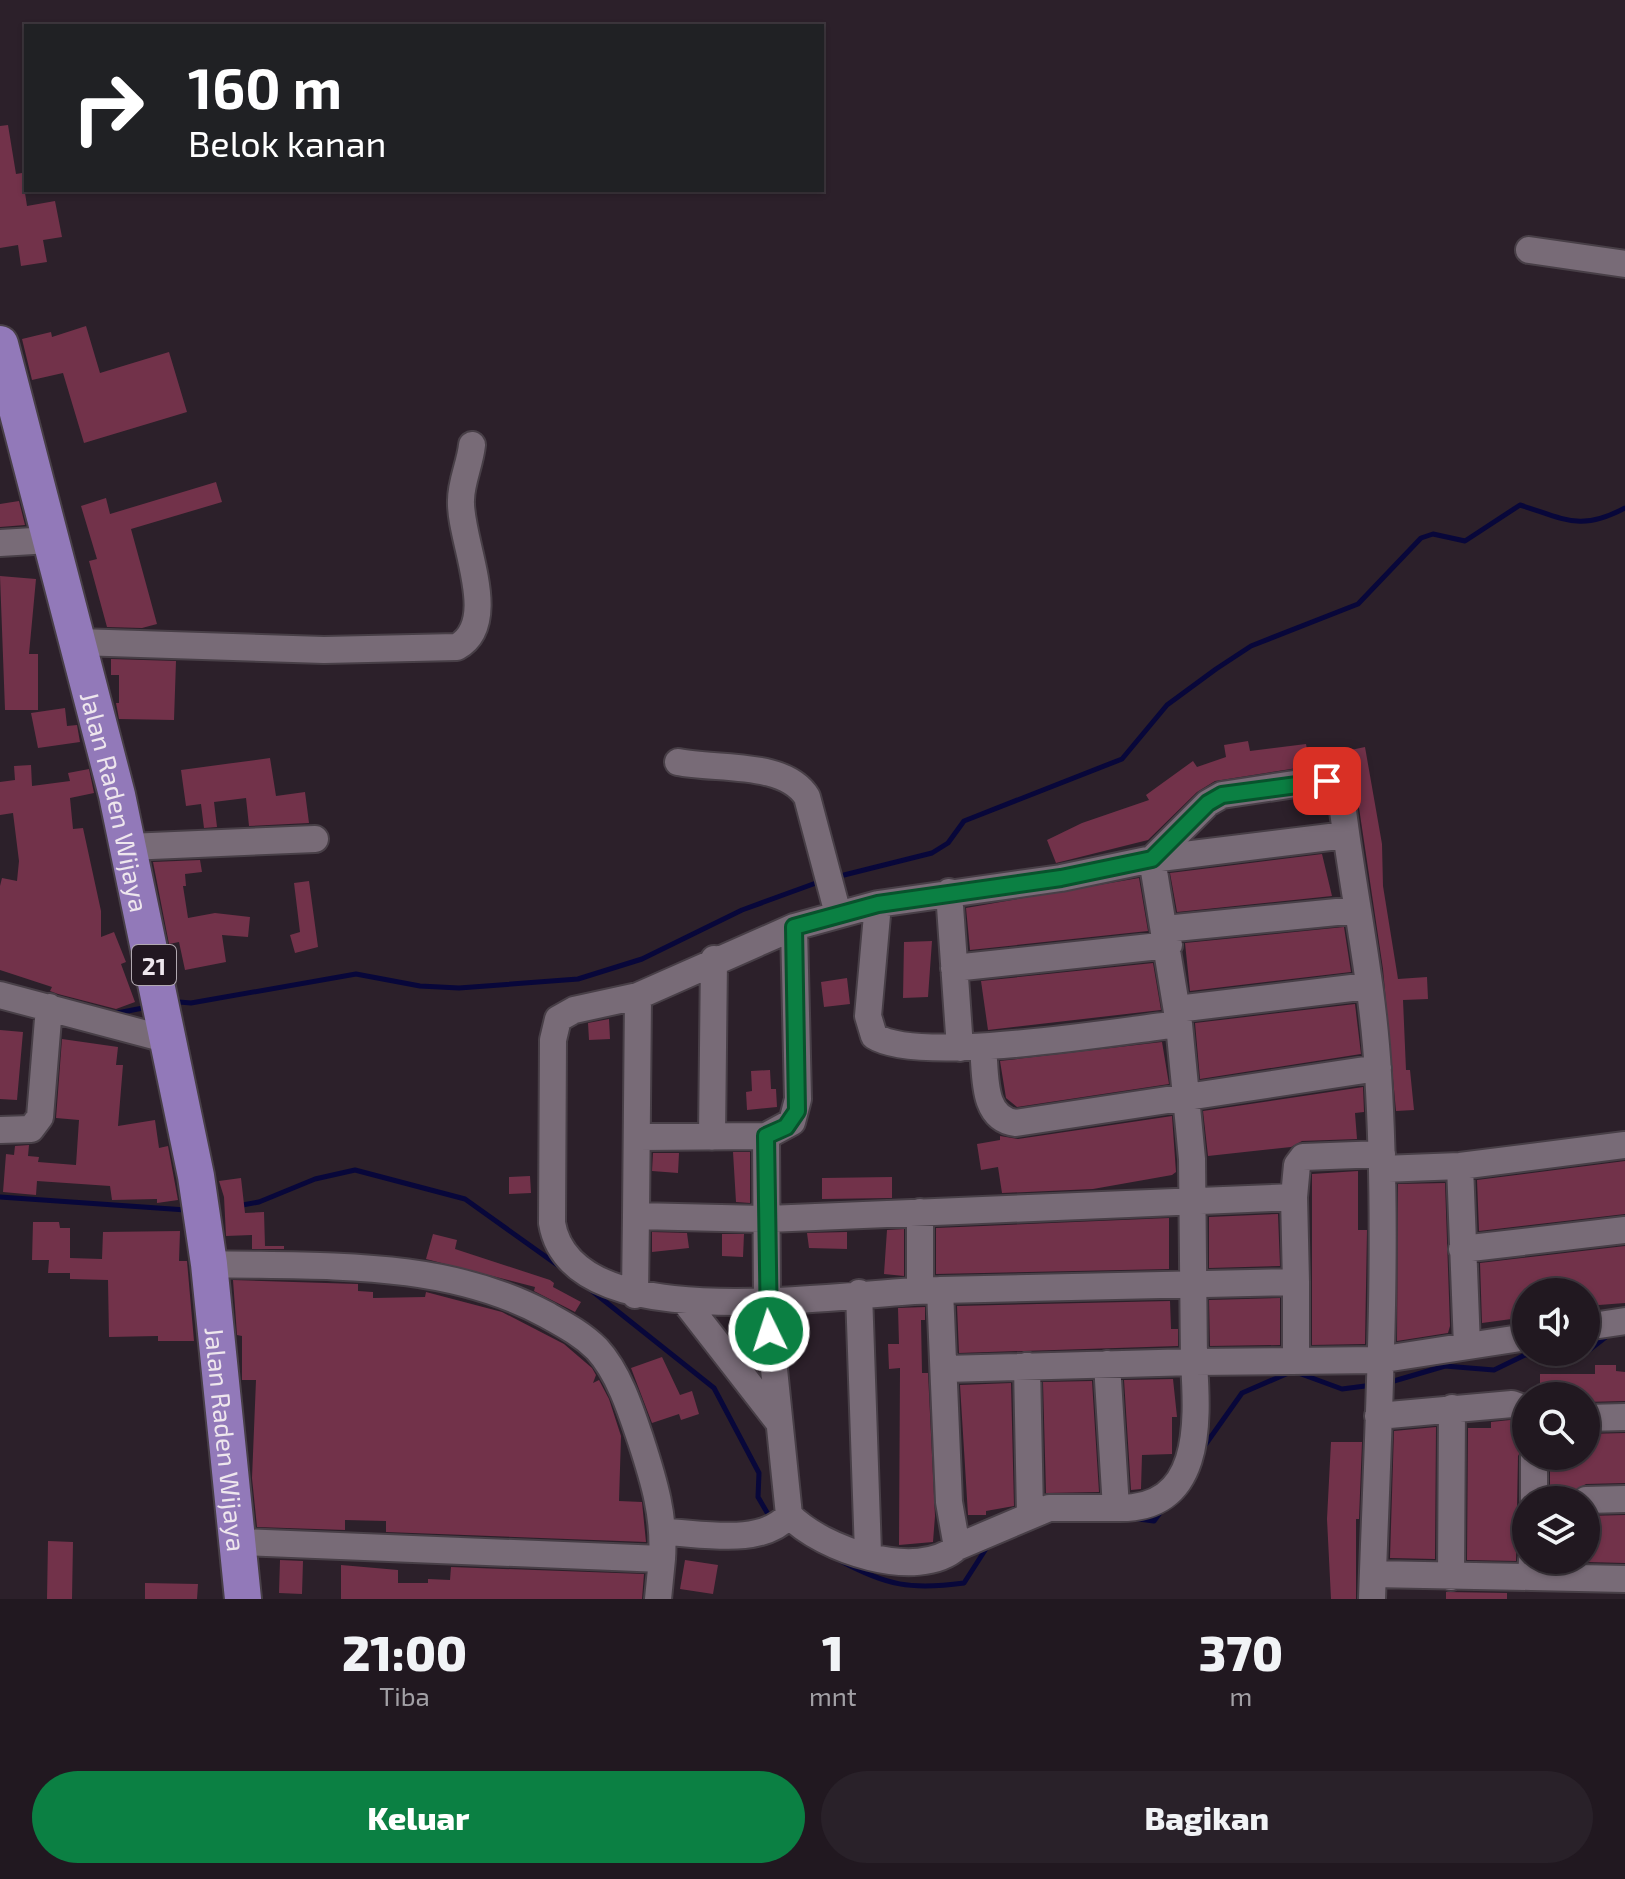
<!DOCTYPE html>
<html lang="id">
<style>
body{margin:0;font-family:"Exo 2",sans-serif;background:#292129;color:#f1f3f6;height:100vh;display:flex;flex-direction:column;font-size:30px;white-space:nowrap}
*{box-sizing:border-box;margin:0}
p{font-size:26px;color:#a2a0a5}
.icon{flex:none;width:44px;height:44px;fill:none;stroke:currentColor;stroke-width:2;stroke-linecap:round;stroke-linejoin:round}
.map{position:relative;height:1599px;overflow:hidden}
.panel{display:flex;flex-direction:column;background:#211820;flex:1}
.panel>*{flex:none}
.top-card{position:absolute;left:24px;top:24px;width:800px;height:168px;border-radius:0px;box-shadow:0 2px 6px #0004,0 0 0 2px #3e373e;background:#202124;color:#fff;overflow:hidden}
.buttons{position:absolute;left:1512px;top:1278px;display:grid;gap:16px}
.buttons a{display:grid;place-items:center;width:88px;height:88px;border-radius:50%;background:#211820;box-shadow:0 2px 6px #0004,0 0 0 2px #3e373e;font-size:40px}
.pin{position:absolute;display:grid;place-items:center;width:68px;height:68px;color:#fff;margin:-34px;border-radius:16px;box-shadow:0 4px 12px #0006}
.me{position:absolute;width:88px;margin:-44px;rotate:356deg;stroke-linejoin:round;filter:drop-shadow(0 0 6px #0008)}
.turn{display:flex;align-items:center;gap:28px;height:168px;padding:0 32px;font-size:36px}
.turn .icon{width:104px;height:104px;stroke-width:2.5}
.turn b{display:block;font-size:56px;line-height:68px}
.eta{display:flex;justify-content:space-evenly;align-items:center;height:136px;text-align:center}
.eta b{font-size:48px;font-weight:800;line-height:56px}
.cta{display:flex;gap:16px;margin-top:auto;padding:16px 32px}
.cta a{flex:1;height:92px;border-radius:48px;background:#0b8043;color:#fff;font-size:32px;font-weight:800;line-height:92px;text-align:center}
.cta a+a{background:#292129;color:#f1f3f6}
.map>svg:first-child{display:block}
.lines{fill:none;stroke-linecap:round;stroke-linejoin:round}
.stream{stroke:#08073a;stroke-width:5}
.building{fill:#72324a}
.minor-casing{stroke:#483f47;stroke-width:30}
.highway-casing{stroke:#483f47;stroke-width:40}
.minor{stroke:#786b77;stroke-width:26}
.highway{stroke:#9279b9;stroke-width:36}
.route-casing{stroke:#07532c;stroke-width:20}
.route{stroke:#0b8043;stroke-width:14}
.labels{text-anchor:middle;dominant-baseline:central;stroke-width:6;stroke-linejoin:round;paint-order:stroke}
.shield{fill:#221721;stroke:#b1a8b0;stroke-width:2}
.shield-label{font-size:24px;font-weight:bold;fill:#eee6ed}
.street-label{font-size:26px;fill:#eee6ed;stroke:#221721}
</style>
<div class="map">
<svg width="1625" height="1599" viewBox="0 0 1625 1599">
<rect width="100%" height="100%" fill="#2c202a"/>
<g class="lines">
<path class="stream" d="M844 875 932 853 948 843 964 821 1122 759 1167 705 1216 669 1251 646 1358 604 1421 538 1433 534 1465 541 1520 505C1565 519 1580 532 1625 508
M179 1002 191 1003 356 974 420 986 459 988 578 979 642 959 742 910 816 883
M112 1014 143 1008
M0 1197 186 1210
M237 1206 259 1202 315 1179 355 1170 465 1199 563 1269
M577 1279 714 1388 759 1473 758 1497 772 1521
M1387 1383 1445 1366 1494 1370 1525 1355 1584 1354 1611 1333
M1203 1448 1242 1393 1293 1371 1342 1389 1373 1385
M1131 1518 1154 1521 1165 1506
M839 1560C887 1586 911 1590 964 1583L989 1544"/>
</g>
<path class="building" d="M8 125 16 174 22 173 27 206 55 201 62 237 43 240 47 262 21 266 18 245 0 248V126Z
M86 326 100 373 169 352 187 412 84 443 63 373 32 380 22 339 51 332 52 337Z
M216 482 222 502 131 529 157 624 142 628 107 627 89 561 97 559 81 506 106 498 110 514Z
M19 501 25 525 0 527V504Z
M0 576 36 579 29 654H38V710H5Z
M111 659 176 661 174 720 119 719 116 703H119V675H111Z
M65 708 67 726 77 725 80 742 38 748 31 713Z
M1248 741 1250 751 1306 744 1310 766 1215 781 1197 792 1148 840 1056 863 1047 840 1082 823 1149 800 1146 795 1193 761 1197 767 1226 757 1224 745Z
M1365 747 1382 844 1383 886 1398 979 1427 977 1428 999 1403 1000 1406 1070H1410L1414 1110 1396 1111 1383 969 1358 801 1346 751Z
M270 758 276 796 305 792 309 823 249 826 246 798 214 802 217 827 204 828 201 804 186 806 181 770Z
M31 765 32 786 70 781 68 773 89 769 94 793 70 798 73 829 83 828 101 911V937L114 932 126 962 121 964 135 1002 116 1009 58 994 50 991 52 987 0 970V886L2 878 17 881 19 861 13 813 0 815V782L15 780 14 766Z
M1322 854 1332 896 1177 912 1170 873Z
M200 860 202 872 185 874 186 886H183L188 918 215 913 250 917 248 937 222 935 226 962 185 970 179 942 169 944 153 862Z
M1139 878 1148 931 970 950 966 908Z
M309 881 318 947 295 953 290 935 300 932 294 883Z
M1344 927 1351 972 1190 991 1185 943Z
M932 941 928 997 903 998 904 942Z
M1153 963 1161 1010 988 1030 981 981Z
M847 978 850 1004 824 1007 821 982Z
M1355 1004 1361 1054 1200 1079 1195 1023Z
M609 1019 610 1039 589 1040 588 1023Z
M0 1030 23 1032 17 1100 0 1099Z
M62 1039 118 1047 116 1065H123L118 1126 155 1120 159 1148 168 1146 178 1200 157 1203V1199L112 1200 110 1186 37 1181 36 1195 3 1192 6 1154 14 1155 15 1146 29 1145 28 1156 39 1157 38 1162 76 1165 79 1120 56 1118Z
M1162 1042 1169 1084 1017 1107 1006 1098 1000 1061Z
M770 1070 771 1089H776L777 1107 747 1110 746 1092 752 1091 751 1071Z
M1363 1087 1364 1112 1355 1113 1357 1139 1302 1141 1291 1147 1208 1156 1203 1111Z
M1172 1116 1176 1172 1172 1175 1093 1189 1002 1193 998 1167 981 1170 977 1144 1000 1140V1136L1018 1139Z
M733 1152H750V1203L736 1202Z
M653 1153H679L678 1173 652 1171Z
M1625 1161V1214L1479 1231 1477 1180Z
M1358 1171V1230H1367L1365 1344 1312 1345V1174Z
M530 1176 531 1193 509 1194V1177Z
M892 1177V1198L822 1199V1178Z
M241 1178 245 1213 264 1212 265 1246H284V1249H252V1235L226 1236 224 1197 219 1181Z
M1445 1183 1450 1326 1448 1333 1397 1341 1398 1184Z
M1278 1214 1280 1266 1209 1268V1217Z
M1169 1218V1269L936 1274V1228Z
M33 1222H59L60 1228H70V1258L102 1259 103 1232 180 1231 179 1261H187L194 1341H158V1336L109 1337 108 1280 70 1279V1273H48L49 1260H32Z
M904 1229V1276L884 1274 887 1230Z
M652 1232 687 1233 689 1248 652 1252Z
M847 1232V1249L809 1248 807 1233Z
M433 1234 457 1240 455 1249 550 1280 554 1283 553 1287 581 1302 575 1312 534 1291 535 1287 426 1259Z
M722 1234H744L743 1257 722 1256Z
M1625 1246V1303L1586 1306V1292H1526V1317L1482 1323 1480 1263Z
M233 1280 358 1284V1291L373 1292V1298L425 1297 426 1292 502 1312 564 1344 592 1368 596 1375 593 1383 599 1380 609 1399 621 1436 619 1501 642 1502 646 1542 386 1532V1521L345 1520V1530L257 1527 252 1478 256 1380H242V1336L237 1335Z
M1280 1298V1345L1210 1346 1209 1300Z
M1170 1301 1171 1329H1178V1346L959 1353 957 1306Z
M925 1307V1320H921L922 1373H928L935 1516 933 1542 899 1545 900 1368 889 1369 888 1344H899L898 1308Z
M662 1357 680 1395 692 1391 699 1414 681 1420 679 1414 652 1423 631 1368Z
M1595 1365H1616V1371L1625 1372V1401L1586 1402V1396H1540V1374H1595Z
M1173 1379 1177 1417H1172V1454L1142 1455 1141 1489 1131 1490 1124 1380Z
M1092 1381 1099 1492 1046 1493 1043 1382Z
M1011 1383 1014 1506 986 1511V1515H968L960 1385Z
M1510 1420 1526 1425V1442L1518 1456 1516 1561 1467 1560 1468 1428H1491V1422Z
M1436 1427 1435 1559 1390 1558 1394 1431Z
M1625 1433V1483L1586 1484 1573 1491H1550V1456H1586V1434Z
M1331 1442H1362L1359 1519H1356V1599H1331L1327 1519Z
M1625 1515V1563L1548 1561 1586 1560V1516Z
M48 1541 73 1542 72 1599H47Z
M280 1560 303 1561 302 1594 279 1593Z
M685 1560 718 1565 713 1594 680 1589Z
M341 1565 398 1570V1583H428V1579L450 1580 451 1567 644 1574 642 1599H341Z
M145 1583 198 1584 197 1599H145Z
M1446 1592 1507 1593V1599H1446Z"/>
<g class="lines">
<g class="minor-casing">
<path id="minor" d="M1529 250 1625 264
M0 543 50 540
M78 642 324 650 457 647C502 622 459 540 461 500 461 482 470 464 472 445
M678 762C717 770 785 761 807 797L838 914
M1346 835 1152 859 1179 1024C1118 1031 919 1065 874 1036L868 1016 878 904 1061 878 1152 859 1208 803 1222 795 1321 780 1337 786 1342 803C1353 893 1373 982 1378 1073 1389 1247 1378 1424 1372 1599
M128 847 315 839
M949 892 960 1048
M878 904 794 927 638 996 574 1010 558 1019 553 1040 552 1223C572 1344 854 1290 940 1290
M1165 929 1357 910
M954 968 1169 945
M0 995 169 1040
M1177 1009 1368 986
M1179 1024 1192 1159 1194 1362 1378 1360 1526 1337
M983 1047C986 1074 981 1119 1016 1123L1378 1068
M0 1130 31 1129 40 1117 49 1007
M639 1137 766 1136 792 1122 798 1099 794 927
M712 1137 714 959
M1460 1166 1467 1346
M1382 1169 1460 1166 1625 1145
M920 1212V1290
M636 1216 638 996
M1462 1249 1625 1230
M209 1264C323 1267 444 1259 547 1315 565 1325 582 1334 597 1349 619 1373 631 1411 641 1441 654 1481 665 1517 662 1559
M859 1293 868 1553
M635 1295 636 1216 768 1219 1294 1197 1297 1165 1303 1157 1382 1154
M686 1303 777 1420
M1586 1327 1625 1321
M1296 1361V1282
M1027 1366 1030 1514
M945 1369 1194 1362C1198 1425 1202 1511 1116 1508
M1378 1416 1512 1404 1526 1409
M1586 1418 1625 1417
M1534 1456V1500
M1586 1500 1625 1499
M789 1515C822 1550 918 1582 957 1547L949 1502 940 1290 1296 1282 1294 1197
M664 1532C701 1533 762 1547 789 1515L767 1301 766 1136
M239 1542 662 1559 658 1599
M957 1547 1049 1508H1116L1107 1364
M1373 1574 1531 1577 1532 1560
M1451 1577 1452 1408
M1531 1577 1625 1579"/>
</g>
<g class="highway-casing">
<g id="highway">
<path id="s1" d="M0 344 117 795 196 1176 209 1264 243 1599"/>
</g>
</g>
<use href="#minor" class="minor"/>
<use href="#highway" class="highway"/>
</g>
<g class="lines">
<g class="route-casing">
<path id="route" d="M769 1331 766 1136 786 1127 797 1111 794 927 878 904 1061 878 1152 859 1208 803 1222 795 1327 781"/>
</g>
<use href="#route" class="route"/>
</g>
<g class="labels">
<rect class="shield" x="132" y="945" width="44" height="40" rx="6"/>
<g class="shield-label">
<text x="154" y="965">21</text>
</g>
<g class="street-label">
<text stroke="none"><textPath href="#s1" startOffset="472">Jalan Raden Wijaya</textPath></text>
<text stroke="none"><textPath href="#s1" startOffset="1120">Jalan Raden Wijaya</textPath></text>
</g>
</g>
</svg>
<div class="buttons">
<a><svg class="icon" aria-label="sound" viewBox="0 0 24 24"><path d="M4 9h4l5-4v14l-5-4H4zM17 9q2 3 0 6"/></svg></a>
<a><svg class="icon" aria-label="search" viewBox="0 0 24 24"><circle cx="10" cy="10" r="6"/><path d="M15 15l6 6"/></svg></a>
<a><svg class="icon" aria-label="layers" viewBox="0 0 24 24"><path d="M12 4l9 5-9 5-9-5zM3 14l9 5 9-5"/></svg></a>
</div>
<div class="pin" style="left:1327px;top:781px;background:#d93025"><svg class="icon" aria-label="arrive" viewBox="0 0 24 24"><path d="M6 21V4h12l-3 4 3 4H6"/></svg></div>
<svg class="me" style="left:769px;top:1331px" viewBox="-20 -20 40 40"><circle r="17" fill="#0b8043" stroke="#fff" stroke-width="3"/><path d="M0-11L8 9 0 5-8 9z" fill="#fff"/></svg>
<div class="top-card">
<div class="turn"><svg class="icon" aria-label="right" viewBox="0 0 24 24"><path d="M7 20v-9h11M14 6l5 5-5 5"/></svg><div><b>160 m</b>Belok kanan</div></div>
</div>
</div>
<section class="panel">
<div class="eta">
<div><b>21:00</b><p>Tiba</p></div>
<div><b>1</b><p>mnt</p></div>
<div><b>370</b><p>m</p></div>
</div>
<div class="cta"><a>Keluar</a><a>Bagikan</a></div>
</section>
